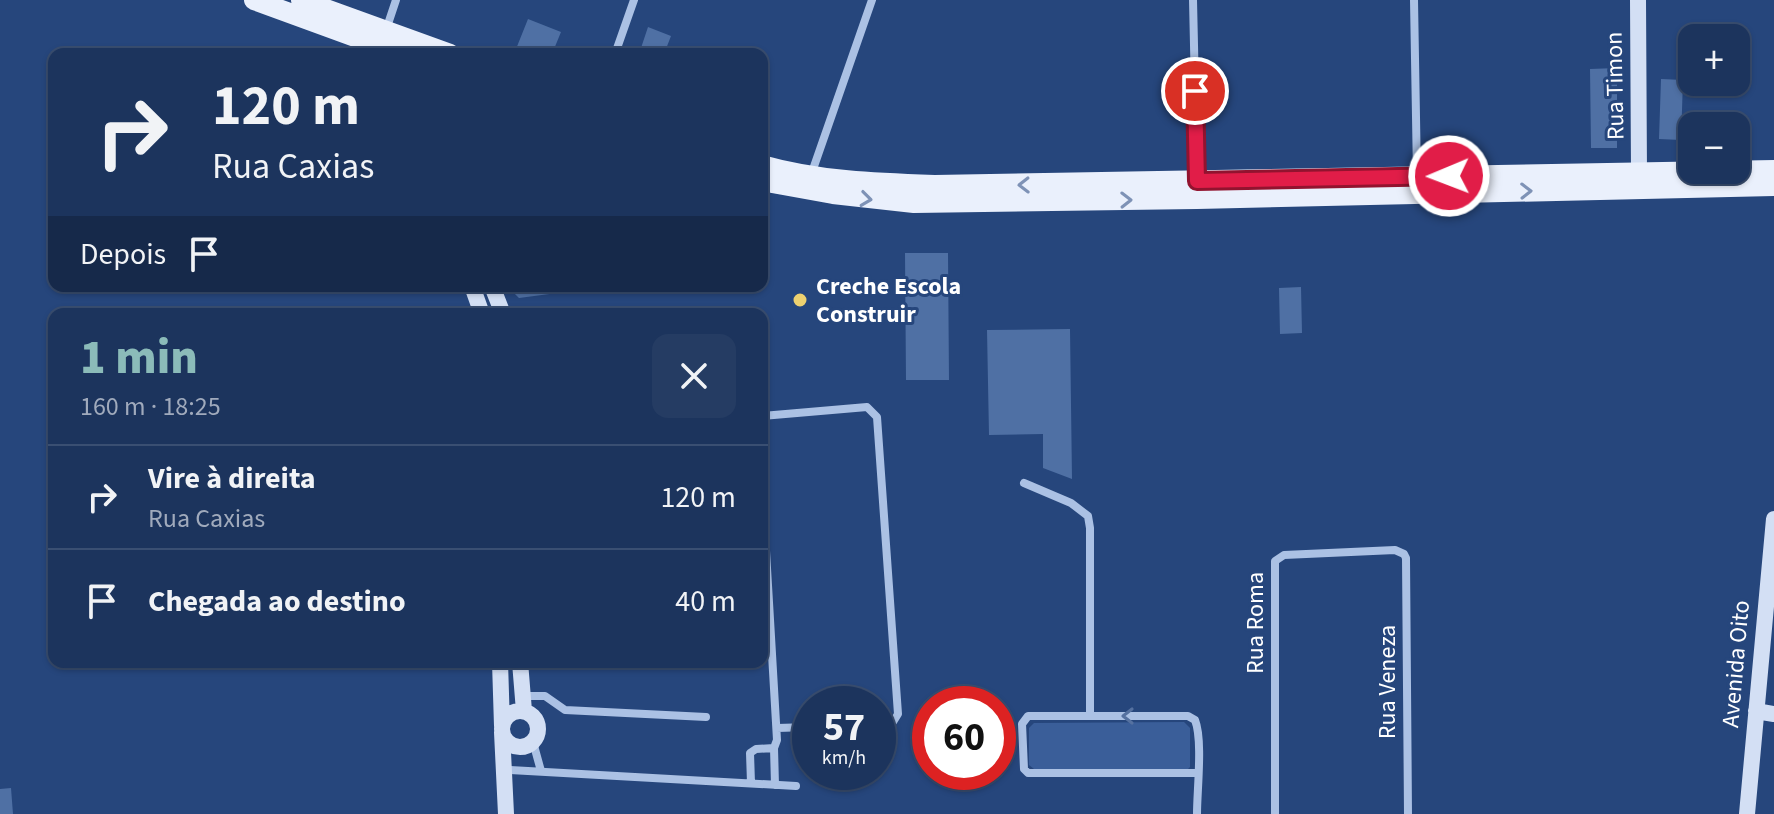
<!DOCTYPE html>
<html lang="pt">
<meta charset="utf-8">
<style>
body{margin:0;font-family:"Source Sans 3",sans-serif;background:#253c63;color:#f1f3f6;height:100vh;display:flex;flex-direction:column;font-size:30px;white-space:nowrap}
*{box-sizing:border-box;margin:0}
p{font-size:26px;color:#a0aabc}
.icon{flex:none;width:44px;height:44px;fill:none;stroke:currentColor;stroke-width:2;stroke-linecap:round;stroke-linejoin:round}
.map{position:relative;flex:1;overflow:hidden}
.details{position:absolute;left:48px;top:308px;width:720px;height:360px;display:flex;flex-direction:column;background:#1c345d;border-radius:16px;box-shadow:0 2px 6px #0004,0 0 0 2px #3a4f72}
.details>*{flex:none}
.banner{position:absolute;left:48px;top:48px;width:720px;height:244px;border-radius:16px;box-shadow:0 2px 6px #0004,0 0 0 2px #3a4f72;background:#1c345d;color:#f1f3f6;overflow:hidden}
.tools{position:absolute;left:1678px;top:24px;display:grid;gap:16px}
.tools a{display:grid;place-items:center;width:72px;height:72px;border-radius:16px;background:#1c345d;box-shadow:0 2px 6px #0004,0 0 0 2px #3a4f72;font-size:40px}
.speed{position:absolute;left:792px;top:686px;display:flex;gap:16px;font-size:40px;font-weight:700;text-align:center}
.speed>*{display:grid;place-content:center;width:104px;height:104px;border-radius:50%;background:#1c345d;box-shadow:0 2px 6px #0004,0 0 0 2px #3a4f72;line-height:1}
.speed small{font-size:20px;font-weight:400}
.speed .limit{border:12px solid #d22;background:#fff;color:#111}
.pin{position:absolute;display:grid;place-items:center;width:68px;height:68px;color:#fff;margin:-34px;border:4px solid #fff;border-radius:50%;box-shadow:0 2px 8px #0007}
.me{position:absolute;width:88px;margin:-44px;rotate:269deg;stroke-linejoin:round;filter:drop-shadow(0 0 6px #0008)}
.turn{display:flex;align-items:center;gap:28px;height:168px;padding:0 32px;font-size:36px}
.turn .icon{width:104px;height:104px;stroke-width:2.5}
.turn b{display:block;font-size:56px;line-height:68px}
.then{display:flex;align-items:center;height:76px;padding:0 32px;background:#0003;gap:16px;font-size:30px}
.round{display:grid;place-items:center;flex:none;width:84px;height:84px;border-radius:16px;background:#253c63}
.head{display:flex;align-items:center;justify-content:space-between;height:136px;padding:0 32px}
h1{font-size:48px;font-weight:800;line-height:60px;color:#8bbbb9}
ul{padding:0;list-style:none}
li{display:flex;align-items:center;gap:24px;height:104px;padding:0 32px;border-top:2px solid #3a4f72}
li div{flex:1}
li b{display:block;font-size:30px}
li em{font-style:normal}
.map>svg:first-child{display:block}
.green{fill:#3a5e99}
.building{fill:#4f70a4}
.lines{fill:none;stroke-linecap:round;stroke-linejoin:round}
.street{stroke:#abc1e4;stroke-width:8}
.secondary{stroke:#d3dff4;stroke-width:16}
.primary{stroke:#eaf0fc;stroke-width:20}
.oneway{stroke:#7e92b6}
.oneway2{stroke:#5571a0}
.route-casing{stroke:#92132f;stroke-width:20}
.route{stroke:#e11d48;stroke-width:14}
.poi-dot{fill:#edd170;stroke:#26467c;stroke-width:3}
.labels{text-anchor:middle;dominant-baseline:central;stroke-width:6;stroke-linejoin:round;paint-order:stroke}
.street-label{font-size:24px;fill:#fff;stroke:#26467c}
.poi-label{font-size:24px;font-weight:bold;fill:#fff;stroke:#26467c;text-anchor:start}
</style>
<div class="map">
<svg width="1774" height="814" viewBox="0 0 1774 814">
<rect width="100%" height="100%" fill="#26467c"/>
<path class="green" d="M1184 722 1190 728V767L1188 769H1034L1029 765V728L1034 723Z"/>
<path class="building" d="M528 19 561 32 552 54H514Z
M648 27 671 36 664 54H639Z
M1617 68V148H1591L1590 69Z
M1661 79 1683 80 1681 140 1659 139Z
M905 253H948L949 380H906Z
M507 286H557V293L519 298Z
M1301 287 1302 333 1280 334 1279 288Z
M1070 329 1072 479 1043 468V434L989 435 987 330Z
M11 788 13 814H0V789Z"/>
<g class="lines">
<path class="street" d="M1193 0 1197 180
M1414 0 1417 175
M386 30 396 0
M615 54 634 0
M811 175 872 0
M762 416 867 407 877 417 898 714 893 722 878 724
M1024 483 1071 503 1088 516 1090 528V715
M521 696H545L565 710 706 717
M777 728 810 727
M533 742 541 771
M774 748 775 785
M510 770 796 786
M751 783 750 753 756 749 774 748 777 740 762 482
M1197 814C1197 790 1203 740 1195 720L1188 716H1028L1022 724 1024 769 1028 773H1198
M1275 814V561L1284 555 1395 550 1404 554 1406 558 1408 814"/>
<path class="secondary" d="M1638 0 1639 172
M472 286 482 314
M492 286 503 314
M500 662 502 726
M520 662 524 711
M502 729a18 18 0 1 1 36 0a18 18 0 1 1-36 0Z
M1756 711 1774 714
M502 732 506 814
M1747 814 1774 519"/>
<path class="primary" d="M254 0 402 54
M301 0 450 54
M762 165C818 181 877 183 935 185L1774 170
M762 181 833 194 914 203 1197 199 1774 186"/>
</g>
<defs><path id="oneway-chevron" d="M-2-3.5L2.5 0L-2 3.5" fill="none" stroke-width="1.6" stroke-linecap="round" stroke-linejoin="round" transform="scale(2)"/></defs>
<g class="oneway">
<use href="#oneway-chevron" transform="translate(1024 185) rotate(179)"/>
<use href="#oneway-chevron" transform="translate(1526 191) rotate(-1)"/>
<use href="#oneway-chevron" transform="translate(866 199) rotate(7)"/>
<use href="#oneway-chevron" transform="translate(1126 200) rotate(-1)"/>
</g>
<use class="oneway2" href="#oneway-chevron" transform="translate(1128 716) rotate(-180)"/>
<g class="lines">
<g class="route-casing">
<path id="route" d="M1195 91 1197 181 1449 176"/>
</g>
<use href="#route" class="route"/>
</g>
<circle class="poi-dot" cx="800" cy="300" r="8"/>
<g class="labels">
<g class="street-label">
<text transform="translate(1615 86) rotate(-91)">Rua Timon</text>
<text transform="translate(1255 623) rotate(-90)">Rua Roma</text>
<text transform="translate(1736 664) rotate(-85)">Avenida Oito</text>
<text transform="translate(1387 682) rotate(-90)">Rua Veneza</text>
</g>
<g class="poi-label">
<text x="816" y="286">Creche Escola<tspan x="816" dy="28">Construir</tspan></text>
</g>
</g>
</svg>
<div class="tools">
<a>+</a>
<a>−</a>
</div>
<div class="speed"><div>57<small>km/h</small></div><div class="limit">60</div></div>
<div class="pin" style="left:1195px;top:91px;background:#d93025"><svg class="icon" aria-label="arrive" viewBox="0 0 24 24"><path d="M6 21V4h12l-3 4 3 4H6"/></svg></div>
<svg class="me" style="left:1449px;top:176px" viewBox="-20 -20 40 40"><circle r="17" fill="#e11d48" stroke="#fff" stroke-width="3"/><path d="M0-11L8 9 0 5-8 9z" fill="#fff"/></svg>
<div class="banner">
<div class="turn"><svg class="icon" aria-label="right" viewBox="0 0 24 24"><path d="M7 20v-9h11M14 6l5 5-5 5"/></svg><div><b>120 m</b>Rua Caxias</div></div>
<div class="then">Depois<svg class="icon" aria-label="arrive" viewBox="0 0 24 24"><path d="M6 21V4h12l-3 4 3 4H6"/></svg></div>
</div>
<section class="details">
<div class="head"><div><h1>1 min</h1><p>160 m · 18:25</p></div><a class="round"><svg class="icon" aria-label="close" viewBox="0 0 24 24"><path d="M6 6l12 12M18 6L6 18"/></svg></a></div>
<ul>
<li><svg class="icon" aria-label="right" viewBox="0 0 24 24"><path d="M7 20v-9h11M14 6l5 5-5 5"/></svg><div><b>Vire à direita</b><p>Rua Caxias</p></div><em>120 m</em></li>
<li><svg class="icon" aria-label="arrive" viewBox="0 0 24 24"><path d="M6 21V4h12l-3 4 3 4H6"/></svg><div><b>Chegada ao destino</b></div><em>40 m</em></li>
</ul>
</section>
</div>
